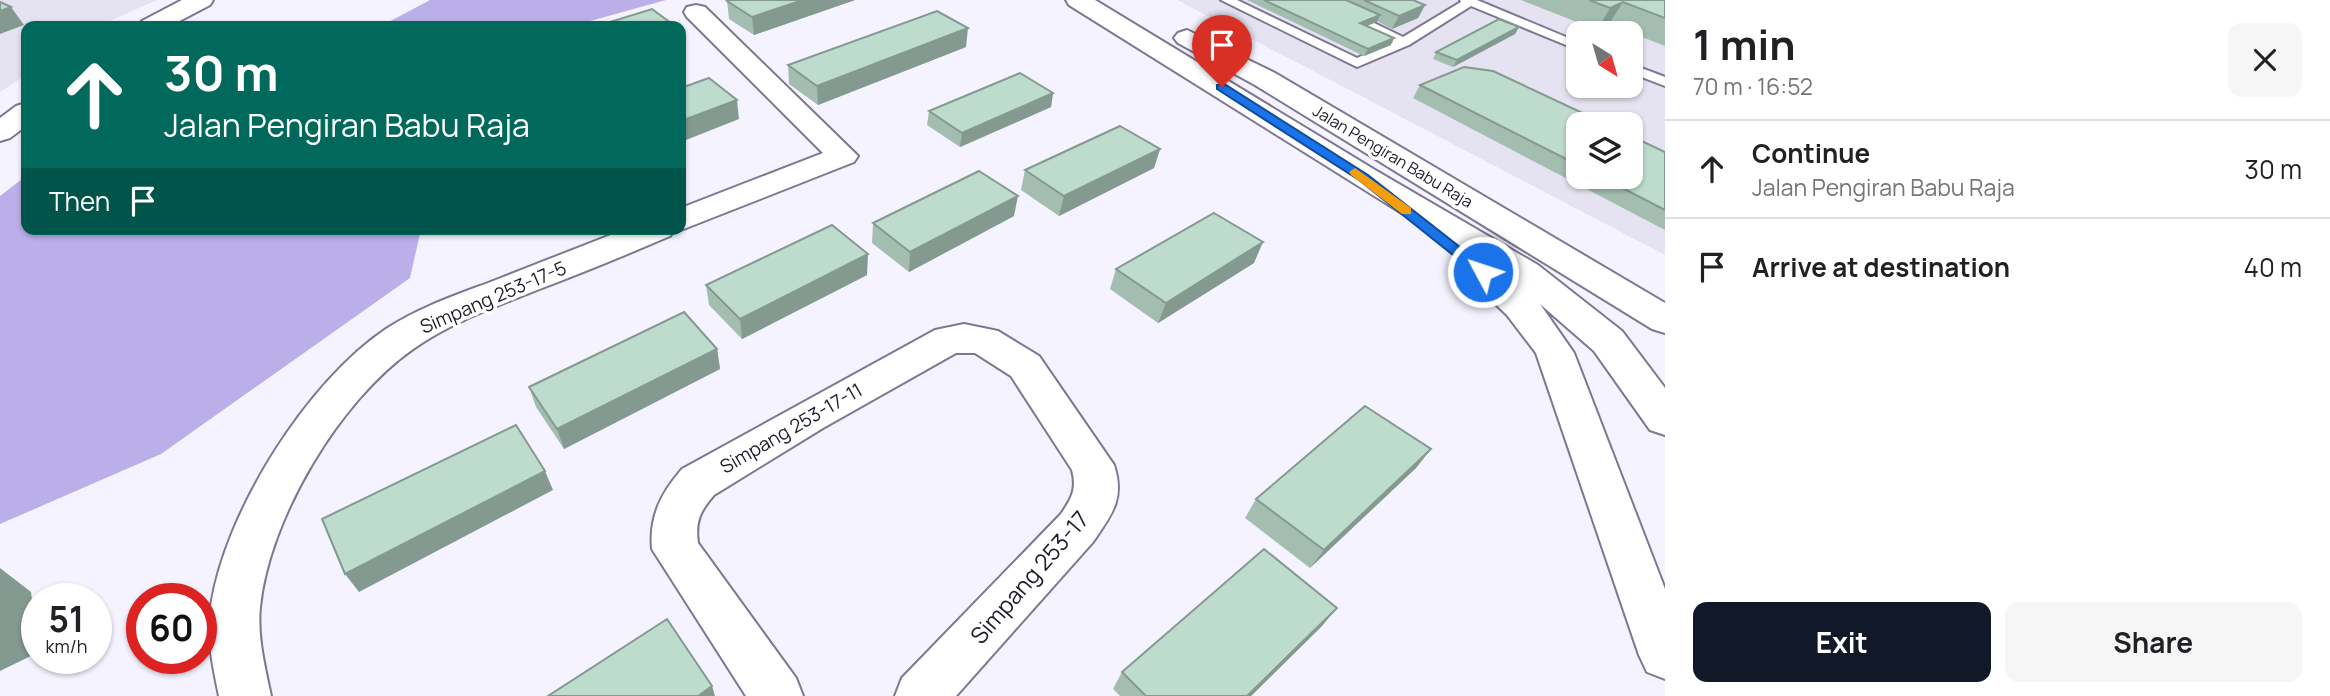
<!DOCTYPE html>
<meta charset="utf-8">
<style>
body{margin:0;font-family:Manrope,sans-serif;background:#f6f6f6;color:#202124;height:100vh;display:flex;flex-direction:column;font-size:26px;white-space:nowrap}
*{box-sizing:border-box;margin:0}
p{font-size:23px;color:#757577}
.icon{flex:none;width:38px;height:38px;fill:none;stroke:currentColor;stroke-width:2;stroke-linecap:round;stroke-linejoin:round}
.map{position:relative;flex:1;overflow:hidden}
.details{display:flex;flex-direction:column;background:#fff;width:665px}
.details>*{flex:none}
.top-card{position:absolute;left:21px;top:21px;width:665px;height:214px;border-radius:14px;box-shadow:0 2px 5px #0004;background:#00695c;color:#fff;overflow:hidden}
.needle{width:46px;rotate:143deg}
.fabs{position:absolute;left:1566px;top:21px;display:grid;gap:14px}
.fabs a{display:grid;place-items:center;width:77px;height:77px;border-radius:14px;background:#fff;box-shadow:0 2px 5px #0004;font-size:35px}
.speed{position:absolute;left:21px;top:583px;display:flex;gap:14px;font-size:35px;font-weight:700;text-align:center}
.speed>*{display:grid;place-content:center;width:91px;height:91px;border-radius:50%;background:#fff;box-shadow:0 2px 5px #0004;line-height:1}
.speed small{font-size:18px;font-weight:400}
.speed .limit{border:10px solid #d22;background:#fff;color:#111}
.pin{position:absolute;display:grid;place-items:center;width:60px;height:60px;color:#fff;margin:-72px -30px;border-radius:50% 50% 50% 0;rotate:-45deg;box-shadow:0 0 7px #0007}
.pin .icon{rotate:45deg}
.me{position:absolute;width:77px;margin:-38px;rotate:310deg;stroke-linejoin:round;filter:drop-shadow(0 0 5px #0008)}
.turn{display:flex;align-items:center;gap:24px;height:147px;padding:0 28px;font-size:32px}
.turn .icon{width:91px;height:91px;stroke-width:2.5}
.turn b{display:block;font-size:49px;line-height:60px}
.then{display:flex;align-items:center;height:66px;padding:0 28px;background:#0003;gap:14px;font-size:26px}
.round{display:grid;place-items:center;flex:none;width:74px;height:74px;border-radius:14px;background:#f6f6f6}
.summary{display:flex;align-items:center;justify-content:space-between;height:119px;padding:0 28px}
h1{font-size:42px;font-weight:700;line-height:52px}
.action{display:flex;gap:14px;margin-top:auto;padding:14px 28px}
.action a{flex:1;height:80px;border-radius:14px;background:#111827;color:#fff;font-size:28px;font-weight:700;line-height:80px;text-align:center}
.action a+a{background:#f6f6f6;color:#202124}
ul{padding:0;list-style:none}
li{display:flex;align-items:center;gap:21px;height:98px;padding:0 28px;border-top:2px solid #e0e0e0}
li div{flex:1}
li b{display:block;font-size:26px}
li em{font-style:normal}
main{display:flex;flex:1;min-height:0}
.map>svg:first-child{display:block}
.built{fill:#e5e3f1;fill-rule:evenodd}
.forest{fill:#bbafea}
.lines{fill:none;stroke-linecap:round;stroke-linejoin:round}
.service-casing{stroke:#7c7891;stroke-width:4}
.minor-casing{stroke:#7c7891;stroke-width:4}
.secondary-casing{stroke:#7c7891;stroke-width:4}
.primary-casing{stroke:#7c7891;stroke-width:4}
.service{fill:#fff;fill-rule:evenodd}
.minor{fill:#fff;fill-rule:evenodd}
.secondary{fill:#fff;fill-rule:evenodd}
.primary{fill:#fff;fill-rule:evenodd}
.wall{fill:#a3bdb0}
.shaded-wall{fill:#849a90}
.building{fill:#bddccd;stroke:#849a90;stroke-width:2}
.route{fill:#1a73e8;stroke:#114b97;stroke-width:2}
.slow{fill:#f59e0b}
.labels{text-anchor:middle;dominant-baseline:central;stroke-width:7;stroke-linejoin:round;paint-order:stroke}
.far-street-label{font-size:16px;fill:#1f1d27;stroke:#fff}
.street-label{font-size:19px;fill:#1f1d27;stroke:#fff}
.near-street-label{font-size:23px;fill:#1f1d27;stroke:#fff}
</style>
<main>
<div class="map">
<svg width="1665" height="696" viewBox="0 0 1665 696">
<rect width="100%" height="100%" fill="#f5f3ff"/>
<path class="built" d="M0 0H157L98 26H26V75L0 92Z
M1177 0H1665V255ZM1578 33H1631V86H1578ZM1578 124H1631V177H1578Z"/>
<path class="forest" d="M430 0H666L572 26H381Z
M26 176V229H421L410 278 161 454 0 524V196Z"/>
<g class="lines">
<g class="service-casing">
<path id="service" d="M1221 0H1237L1357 58 1393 42 1364 28V22H1372L1403 37 1461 2 1460 0H1477L1578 42V50L1471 6 1409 45 1357 67Z
M1631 64 1665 77V86L1631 73Z"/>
</g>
<g class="minor-casing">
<path id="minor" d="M696 5 705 7 858 156 854 162 681 230 677 229H681V208L823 153 687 17 684 12 687 7Z
M626 229H675L670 236C626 255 582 273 537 290 495 307 451 322 413 349 340 400 269 518 260 607 257 637 265 667 271 696H219C213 667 206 636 211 606 225 512 307 382 386 329 418 308 453 296 488 283 534 265 580 247 626 229Z
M964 324 998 331 1039 356 1114 465C1125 499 1112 514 1093 542L956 696H895L902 678 1061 514C1072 498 1077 489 1072 470L1011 376 975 353H956L823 428 714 495C700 511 695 522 698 543L796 678 803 696H746L652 549C649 517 661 493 682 469L935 330Z"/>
</g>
<g class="secondary-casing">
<path id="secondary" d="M182 0H213L210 5 170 26H138L142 21Z
M26 103V126L10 138 0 141V118L16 106Z"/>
</g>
<g class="primary-casing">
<path id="primary" d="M1066 0H1095L1375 170 1538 265 1622 331 1665 388V435L1650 430 1594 351 1540 304 1574 353 1665 589V679L1647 672 1639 655 1536 353 1507 315 1465 275 1459 267 1465 259 1472 257 1069 5Z
M1187 30 1275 73 1665 303V333L1652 329 1255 85 1178 43 1174 38 1178 33Z"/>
</g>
<use href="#service" class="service"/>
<use href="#minor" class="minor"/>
<use href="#secondary" class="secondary"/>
<use href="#primary" class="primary"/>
</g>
<path class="wall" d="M855 0 754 35 729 19 727 1Z
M1247 0H1413L1425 5 1418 18 1392 29 1377 21 1366 26 1391 45 1364 56Z
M1521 0H1665V46L1609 24 1597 30Z
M1519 27 1515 34 1453 67 1433 59 1436 52Z
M966 47 818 105 789 84 788 65Z
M1420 85 1578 124V177H1631L1665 152V230L1413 98Z
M1053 93 1051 107 960 147 927 125 929 111Z
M1160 149 1154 168 1059 216 1021 190 1025 170Z
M1014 216 909 272 872 243 873 223Z
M1254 263 1158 323 1110 289 1116 269Z
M867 275 742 339 709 305 706 285Z
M717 349 720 369 564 449 536 407 529 387Z
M1431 449 1416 468 1310 568 1245 518 1256 499Z
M1322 626 1251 696H1120L1113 689 1122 672Z"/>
<path class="shaded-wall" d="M803 0H855L754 35 752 17Z
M1623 2 1609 24 1597 30 1610 8Z
M1425 5 1418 18 1392 29 1399 16Z
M11 7 24 25 0 34V11Z
M1380 15 1377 22 1357 30 1360 23Z
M1519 27 1515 34 1453 67 1457 60Z
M968 28 966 47 818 105 817 86Z
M1394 38 1391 45 1364 56 1368 49Z
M1053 93 1051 107 960 147 962 133Z
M737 100 739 119 681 142V121Z
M1160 149 1154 168 1059 216 1064 196Z
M1018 196 1014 216 909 272 910 252Z
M1263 242 1254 263 1158 323 1166 303Z
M868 254 867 275 742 339 740 319Z
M717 349 720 369 564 449 557 429Z
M1431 449 1416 468 1310 568 1324 550Z
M545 471 553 490 359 592 345 574Z
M0 568 31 592 37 643V653L0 671Z
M1337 608 1322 626 1251 696H1247Z
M712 686 715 696H698Z"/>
<path class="building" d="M730 0H803L752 17 727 1Z
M1264 0H1346L1380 15 1360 23 1394 38 1368 49Z
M1364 0H1413L1425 5 1399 16Z
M1589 0H1665V18L1623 2 1610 8Z
M0 2 11 7 0 11Z
M652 9 675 26H597Z
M937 11 968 28 817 86 788 65Z
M1499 19 1519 27 1457 60 1436 52Z
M1464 67 1493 71 1606 124H1578V165L1420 85Z
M1020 73 1053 93 962 133 929 111Z
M709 78 737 100 681 121V88Z
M1120 126 1160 149 1064 196 1025 170Z
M1631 136 1665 152V210L1601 177H1631Z
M979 171 1018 196 910 252 873 223Z
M1214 213 1263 242 1166 303 1116 269Z
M832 225 868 254 740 319 706 285Z
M684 312 717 349 557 429 529 387Z
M1365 406 1431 449 1324 550 1256 499Z
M516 425 545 471 345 574 322 519Z
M1264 549 1337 608 1247 696H1146L1122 672Z
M0 601 2 627 0 628Z
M667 619 712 686 698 696H548Z"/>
<path class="route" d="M1217 85H1226L1368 175 1488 269 1490 272 1488 275H1478L1359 180 1217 89Z"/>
<path class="slow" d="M1355 168 1411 208V214H1402L1351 175 1349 172Z"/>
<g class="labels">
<g class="far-street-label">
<text transform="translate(1393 156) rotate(31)">Jalan Pengiran Babu Raja</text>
</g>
<g class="street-label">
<text transform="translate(493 297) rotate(-23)">Simpang 253-17-5</text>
<text transform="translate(791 428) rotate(-30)">Simpang 253-17-11</text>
</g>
<g class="near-street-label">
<text transform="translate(1029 577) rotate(-49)">Simpang 253-17</text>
</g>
</g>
</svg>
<div class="fabs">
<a><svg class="needle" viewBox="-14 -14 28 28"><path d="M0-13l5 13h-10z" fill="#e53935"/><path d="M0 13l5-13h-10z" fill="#757577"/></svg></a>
<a><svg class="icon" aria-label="layers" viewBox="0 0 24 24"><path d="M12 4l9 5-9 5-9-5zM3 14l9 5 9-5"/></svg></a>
</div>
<div class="speed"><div>51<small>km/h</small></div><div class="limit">60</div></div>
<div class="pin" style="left:1222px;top:87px;background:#d93025"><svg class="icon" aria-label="arrive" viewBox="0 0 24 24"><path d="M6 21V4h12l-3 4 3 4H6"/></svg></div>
<svg class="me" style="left:1483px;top:272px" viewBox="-20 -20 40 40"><circle r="17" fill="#1a73e8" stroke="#fff" stroke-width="3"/><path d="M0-11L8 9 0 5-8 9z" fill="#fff"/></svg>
<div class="top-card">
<div class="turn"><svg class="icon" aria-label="ahead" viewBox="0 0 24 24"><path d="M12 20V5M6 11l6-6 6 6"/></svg><div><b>30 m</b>Jalan Pengiran Babu Raja</div></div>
<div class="then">Then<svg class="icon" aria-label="arrive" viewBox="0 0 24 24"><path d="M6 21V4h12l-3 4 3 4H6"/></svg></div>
</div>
</div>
<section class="details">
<div class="summary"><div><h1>1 min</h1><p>70 m · 16:52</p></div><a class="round"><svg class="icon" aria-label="close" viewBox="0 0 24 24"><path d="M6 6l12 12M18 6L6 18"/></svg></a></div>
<ul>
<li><svg class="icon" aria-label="ahead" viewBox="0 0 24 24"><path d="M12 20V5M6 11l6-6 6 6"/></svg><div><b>Continue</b><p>Jalan Pengiran Babu Raja</p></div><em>30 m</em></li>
<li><svg class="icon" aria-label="arrive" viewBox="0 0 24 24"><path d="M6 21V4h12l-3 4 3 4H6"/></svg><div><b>Arrive at destination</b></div><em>40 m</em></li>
</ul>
<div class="action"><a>Exit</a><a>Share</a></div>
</section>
</main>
